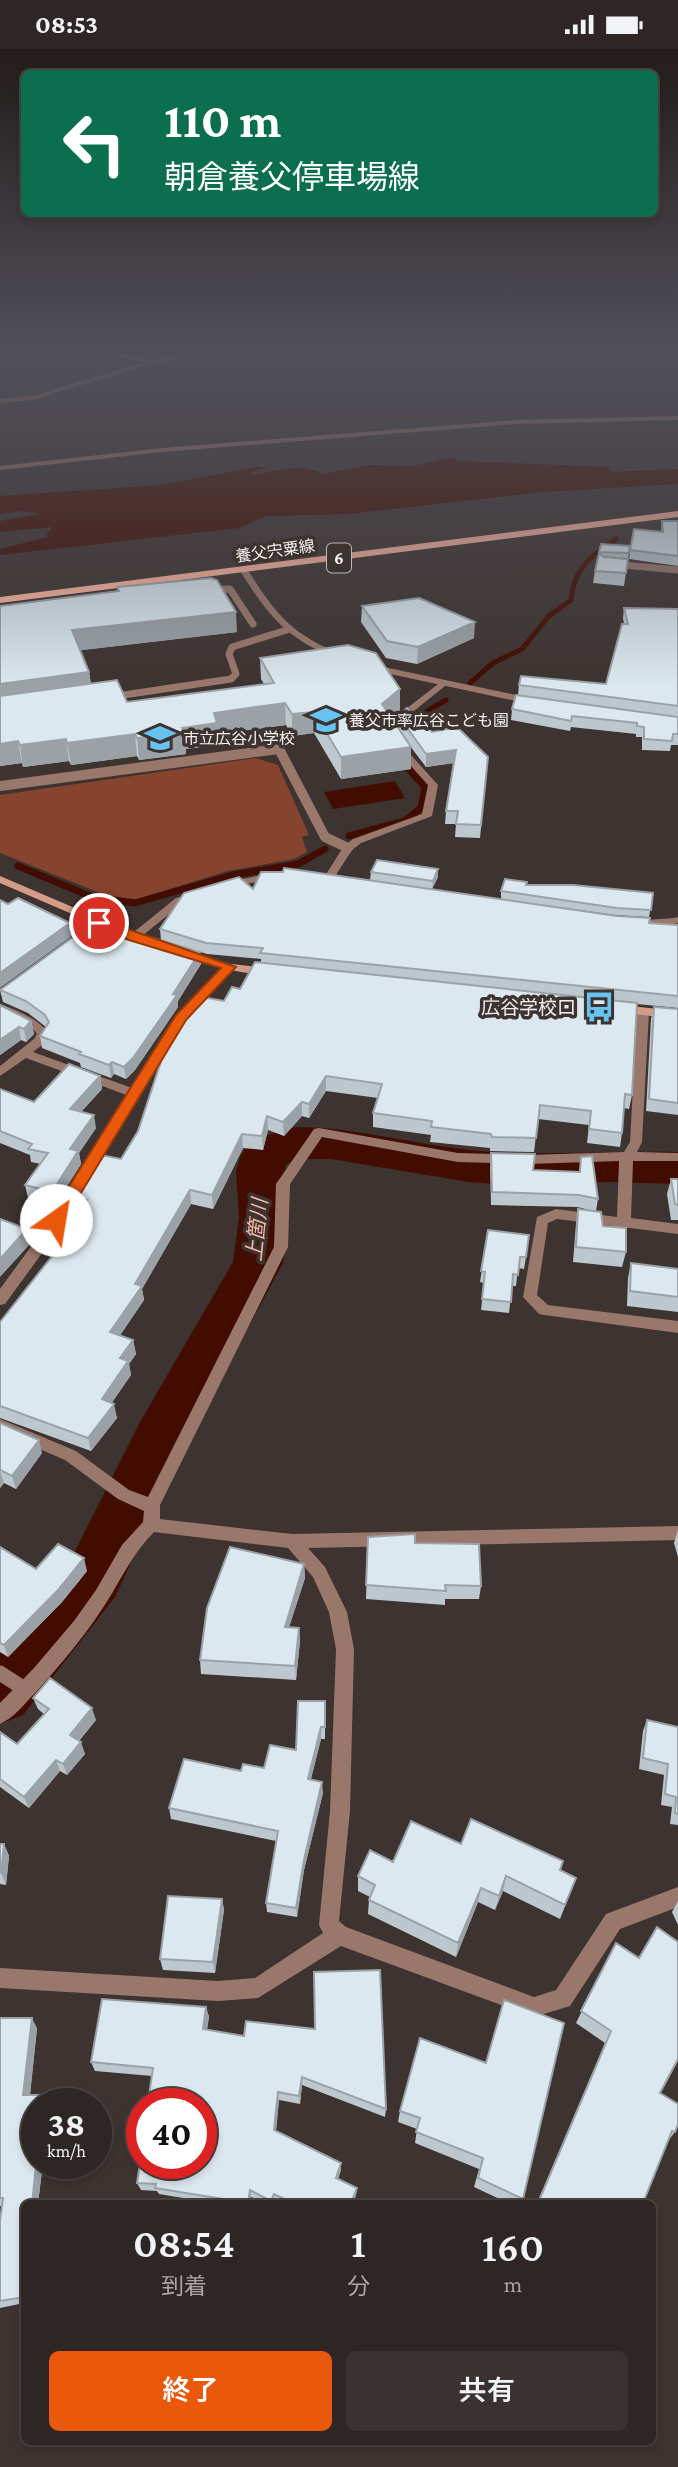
<!DOCTYPE html>
<html lang="ja">
<meta charset="utf-8">
<style>
body{margin:0;font-family:"Crimson Pro","Noto Sans JP",serif;background:#3a3231;color:#f1f3f6;height:100vh;display:flex;flex-direction:column;font-size:26px;white-space:nowrap}
*{box-sizing:border-box;margin:0}
p{font-size:23px;color:#a7a5a6}
.icon{flex:none;width:38px;height:38px;fill:none;stroke:currentColor;stroke-width:2;stroke-linecap:round;stroke-linejoin:round}
.map{position:relative;flex:1;overflow:hidden}
.details{position:absolute;left:21px;top:2151px;width:635px;height:245px;display:flex;flex-direction:column;background:#2e2624;border-radius:10px;box-shadow:0 4px 10px #0003,0 0 0 2px #494341}
.details>*{flex:none}
.top-card{position:absolute;left:21px;top:21px;width:637px;height:147px;border-radius:10px;box-shadow:0 4px 10px #0003,0 0 0 2px #494341;background:#0b6e4f;color:#fff;overflow:hidden}
.speed{position:absolute;left:21px;top:2039px;display:flex;gap:14px;font-size:35px;font-weight:700;text-align:center}
.speed>*{display:grid;place-content:center;width:91px;height:91px;border-radius:50%;background:#2e2624;box-shadow:0 4px 10px #0003,0 0 0 2px #494341;line-height:1}
.speed small{font-size:18px;font-weight:400}
.speed .limit{border:10px solid #d22;background:#fff;color:#111}
.pin{position:absolute;display:grid;place-items:center;width:60px;height:60px;color:#fff;margin:-30px;border:4px solid #fff;border-radius:50%;box-shadow:0 2px 7px #0007}
.me{position:absolute;width:77px;margin:-38px;rotate:32deg;stroke-linejoin:round;filter:drop-shadow(0 0 5px #0008)}
.turn{display:flex;align-items:center;gap:24px;height:147px;padding:0 28px;font-size:32px}
.turn .icon{width:91px;height:91px;stroke-width:2.5}
.turn b{display:block;font-size:49px;line-height:60px}
.eta{display:flex;justify-content:space-evenly;align-items:center;height:119px;text-align:center}
.eta b{font-size:42px;font-weight:600;line-height:49px}
.action{display:flex;gap:14px;margin-top:auto;padding:14px 28px}
.action a{flex:1;height:80px;border-radius:10px;background:#ea580c;color:#fff;font-size:28px;font-weight:600;line-height:80px;text-align:center}
.action a+a{background:#3a3231;color:#f1f3f6}
.status{display:flex;justify-content:space-between;align-items:center;height:49px;padding:0 35px;background:#2e2624;direction:ltr}
.status svg{height:19px;fill:currentColor}
.map>svg:first-child{display:block}
.green{fill:#86432d}
.water{fill:#420d00}
.lines{fill:none;stroke-linecap:round;stroke-linejoin:round}
.stream-far1{stroke:#420d00;stroke-width:5}
.stream{stroke:#420d00;stroke-width:7}
.river{fill:#420d00;fill-rule:evenodd}
.service-far2{stroke:#9a776b;stroke-width:7}
.service-far1{stroke:#9a776b;stroke-width:10}
.service{stroke:#9a776b;stroke-width:15}
.minor{fill:#9a776b;fill-rule:evenodd}
.tertiary{fill:#9a776b;fill-rule:evenodd}
.secondary{fill:#d39b88;fill-rule:evenodd}
.primary{fill:#ffb69e;fill-rule:evenodd}
.wall{fill:#bdc8ce}
.shaded-wall{fill:#9aa2a7}
.building{fill:#dce8ef;stroke:#9aa2a7;stroke-width:2}
.route{fill:#ea580c;stroke:#983908;stroke-width:2}
.labels{text-anchor:middle;dominant-baseline:central;stroke-width:7;stroke-linejoin:round;paint-order:stroke}
.far-street-label{font-size:16px;fill:#f4eeec;stroke:#3d3330}
.far-poi-label{font-size:16px;fill:#f4eeec;stroke:#3d3330;text-anchor:start}
.shield{fill:#3d3330;stroke:#bdb6b4;stroke-width:2}
.shield-label{font-size:18px;font-weight:bold;fill:#f4eeec}
.poi-label{font-size:19px;fill:#f4eeec;stroke:#3d3330;text-anchor:end}
.water-label{font-size:21px;font-style:italic;fill:#f9b7a2;stroke:#3d3330}
</style>
<div class="status"><b>08:53</b><svg viewBox="0 0 49 12"><path d="M0 12V9h3v3zM5 12V6h3v6zM10 12V3h3v9zM15 12V0h3v12zM26 1h20v11H26zM47 4h2v5h-2z"/></svg></div>
<div class="map">
<svg width="678" height="2418" viewBox="0 0 678 2418">
<rect width="100%" height="100%" fill="#3d3330"/>
<path class="green" d="M256 709 278 716 309 786 302 788 307 803 294 810 228 822 137 850H115L0 804V746Z"/>
<path class="water" d="M447 409H455L457 412 616 418 608 419 610 423 678 420V435L542 443 349 465 266 467 239 479 0 506V500L48 488 47 484 53 478 0 483V472L41 465 23 462 0 465V447L161 436 257 418H269L251 423 253 426 284 420 306 419 324 425 369 416 414 417Z
M395 732 405 749 333 760 324 743Z"/>
<g class="lines">
<path class="stream-far1" d="M470 634 493 614 522 600 549 567 571 551C573 520 592 506 616 490
M406 675 446 651"/>
<path class="stream" d="M349 787 405 772 421 759 425 738 402 713
M18 817 92 848 135 854 233 826 298 815 325 800"/>
<path class="river" d="M296 1078C355 1078 412 1095 470 1101 539 1108 609 1101 678 1103V1135L609 1133 525 1137 469 1133 331 1110H296L286 1116 289 1168 283 1214 185 1396 115 1548 23 1666 0 1675V1595L71 1510 140 1373 233 1213 239 1168 236 1123 240 1108 247 1097 261 1088Z"/>
<path class="service-far2" d="M612 515 678 521
M205 541 230 540 253 575
M110 648 231 630 236 625 229 605 232 598 287 581"/>
<path class="service-far1" d="M0 737 279 700 325 788 348 799"/>
<path class="service" d="M0 1624 26 1641"/>
<path class="minor" d="M19 300 109 302 151 311 215 300H227L151 315 33 351 0 354V350L32 347 145 313 109 306Z
M678 367V371L516 375 162 403 0 421V417L162 399 516 371Z
M442 632 445 633V637L394 678 410 705 438 736 432 767 361 794 352 801 332 832H324L323 830 344 797 353 790 422 765 428 736 403 708 384 677Z
M276 823 280 824V828L228 839 223 836 228 833Z
M195 844 200 847 199 849 184 853 137 891H129V887L176 849Z
M678 868V874C665 878 649 881 638 874 645 869 666 871 678 868Z
M0 955C17 961 39 970 49 985L42 996 33 1003 140 1042 142 1045 140 1048H132L26 1009 0 1027V1017L34 990 37 985 34 981 0 964Z
M643 959 649 963 642 1093 637 1103 678 1104V1112H633L631 1169 678 1175V1185L557 1170 548 1174 537 1246 548 1256 678 1272V1284L544 1266 539 1265 523 1248 537 1168 556 1160 617 1168 619 1112 528 1115 458 1113 322 1088 290 1135 288 1198 160 1456V1470L292 1485 678 1477V1491L308 1499 325 1518 347 1563 354 1600 350 1762 339 1872 346 1878 534 1948 556 1941 606 1865 678 1838V1858L620 1880 570 1957 534 1968 341 1897 258 1949 218 1952 0 1939V1919L218 1932 255 1929 323 1884 319 1876 330 1762 336 1600 329 1563 313 1528 288 1499 154 1483C133 1504 122 1529 106 1554 86 1586 61 1615 36 1643 25 1654 14 1669 0 1675V1654L34 1619 74 1572 96 1541 122 1496 143 1473 144 1462 118 1450 65 1411 0 1383V1370L76 1402 129 1441 148 1448 274 1198 276 1135 314 1080 319 1079 458 1104 528 1106 624 1103 630 1093 637 963Z"/>
<path class="tertiary" d="M241 520H247C276 565 290 584 340 605V609H334C284 587 269 567 240 522Z
M370 615 535 650 539 653 535 656 367 620V616Z
M230 915 236 918 186 970 48 1196 5 1255 0 1256V1240L38 1188 175 968 226 916Z"/>
<path class="secondary" d="M0 827 145 889 147 891 141 894 137 893 0 834Z
M183 902 231 915 269 919 275 922C260 932 198 913 179 907L177 905Z
M620 956 678 962V970L616 963 614 960Z"/>
<path class="primary" d="M678 462V468L0 554V548Z"/>
</g>
<path class="wall" d="M662 472H678V517L629 510 634 480 661 483Z
M601 495 630 497 624 537 593 534 595 522Z
M117 538 237 583 80 601 89 623 91 635 127 653 264 635 261 630 260 609 400 662 391 669 397 678 398 666 414 670 432 683 488 708 480 789 455 788 456 775H445L446 762 453 714 426 718 410 697 411 720 341 730 314 684 292 687 286 676 217 685 218 696 186 700V705L139 711 137 707 71 716 69 712 23 718 22 714 0 717 118 542Z
M362 557 474 589 417 615 386 609 361 573Z
M624 559 678 560V696H671L670 702 642 701V688H636V685L571 678 570 682 511 671 512 660 518 646 519 636 606 635 624 575 623 569Z
M438 820V828L432 840 370 831 371 823Z
M526 836 653 844 649 868 615 866 501 850V842Z
M253 840 678 876V959L637 955 632 1046 629 1060 624 1059 622 1084 620 1098 587 1094 589 1076 538 1070 534 1103 490 1102V1099L430 1093 431 1086 373 1078V1064L378 1049 326 1042 309 1069 302 1067 284 1087 268 1081 263 1101 243 1099 213 1160 191 1155 142 1240 144 1251 120 1286 133 1291 136 1305 129 1315 131 1326 111 1354 117 1369 91 1402 0 1369V1273L76 1177 74 1169 79 1162 73 1160 70 1146 121 1110 224 952 240 940 261 913V910L207 905 161 891 160 880Z
M201 915 178 952V958L135 1021 126 1030 114 1025 111 1029 81 1018 80 1014 42 999 40 987 46 978 28 964 3 953 0 941Z
M0 956 31 972 34 985 26 993 21 991 0 1006Z
M654 958 678 960V1066L646 1062 651 970Z
M100 1027 102 1040 81 1063 96 1079 79 1104 81 1115 55 1156 28 1149 25 1136 41 1115 31 1113 30 1106 0 1094V1040L34 1053Z
M491 1104 533 1121 579 1123 581 1108 598 1150 596 1162 603 1177 626 1203 622 1218 573 1213 576 1175 578 1160 590 1161 577 1158 491 1156 490 1117Z
M671 1130H678V1171H671L667 1145Z
M488 1181 526 1208 524 1220 518 1219 516 1237H512L509 1264 481 1261 484 1234 480 1233Z
M631 1214 678 1220V1263L627 1257 628 1229Z
M0 1374 42 1404 16 1440 4 1434 0 1439Z
M678 1481V1508L674 1494Z
M368 1488 415 1494 481 1537 479 1550H445V1556L366 1550Z
M0 1498 36 1520 87 1522 62 1553 8 1608 0 1603Z
M304 1515 305 1529 289 1578 299 1579 300 1592 296 1631 201 1625 200 1611Z
M33 1649 96 1671 79 1692 85 1705 67 1726 60 1722 29 1759 0 1738V1683L17 1695 44 1665 38 1660Z
M325 1652V1690H321L311 1730 323 1744 304 1821 297 1868 267 1863 266 1854 276 1792 171 1770 169 1759 241 1722 264 1719 296 1701Z
M647 1671 678 1678V1776L670 1775 672 1758 661 1756 664 1726 639 1720 643 1682Z
M0 1795H4L9 1807 6 1836 0 1835Z
M461 1795 560 1821 576 1829 560 1870 503 1842 495 1861 478 1853 456 1908 368 1865 369 1851 370 1848 358 1842V1827L393 1813Z
M222 1850 224 1861 215 1924 163 1921 160 1910Z
M678 1852V1876L672 1863Z
M616 1894 660 2044 675 2083 667 2093 643 2154H537L605 1994 576 1974Z
M206 1958 209 1968 207 1981 386 2060 385 2068 302 2036 300 2055 279 2051 276 2082 341 2121 338 2130 357 2139 356 2146 353 2154H280L275 2152 274 2154H264L251 2148 250 2154H213L159 2145 157 2142 141 2141 137 2134 152 2027 95 2022 91 2013Z
M0 1969 37 1979 30 2046H43L49 2054H37L43 2114 38 2154H24V2254L0 2259V2172L2 2157H0Z
M420 1989 523 2150 521 2154H508L474 2138 479 2120 415 2094 417 2080 398 2073 400 2062Z"/>
<path class="shaded-wall" d="M236 563 237 583 75 602 72 581Z
M475 573 474 589 417 615 418 598Z
M89 623 92 644 0 657V635Z
M400 640V662L381 677 382 655Z
M285 654 286 676 217 685 218 696 186 700V705L139 711 137 689 214 664Z
M314 663V684L292 687V665Z
M135 685 137 707 71 716 67 694Z
M66 690 69 712 23 718 20 696Z
M18 692 22 714 0 717V695Z
M411 698V720L341 730V708Z
M456 701 455 714 426 718V705Z
M438 820V828L432 840 433 832Z
M70 874 72 887 0 939V924Z
M200 903 201 915 178 952V958L135 1021 126 1030 124 1018Z
M31 972 34 985 26 993 24 980Z
M19 978 21 991 0 1006V991Z
M112 1013 114 1025 111 1029 109 1016Z
M100 1027 102 1040 72 1073 70 1060Z
M326 1027V1042L309 1069V1055Z
M302 1053V1067L284 1087 283 1073Z
M94 1066 96 1079 79 1104 81 1115 55 1156 52 1143 70 1100Z
M267 1067 268 1081 263 1101 262 1087Z
M242 1085 243 1099 213 1160 212 1146Z
M190 1141 191 1155 142 1240 144 1251 113 1297 110 1283 135 1235Z
M27 1180 31 1194 0 1228V1210Z
M133 1291 136 1305 129 1315 131 1326 105 1364 102 1350 120 1309Z
M114 1355 117 1369 91 1402 88 1389Z
M39 1391 42 1404 16 1440 12 1427Z
M0 1422 4 1434 0 1439Z
M84 1509 87 1522 62 1553 8 1608 4 1596Z
M304 1515 305 1529 285 1591V1578Z
M299 1579 300 1592 296 1631 295 1617Z
M92 1659 96 1671 74 1697 70 1686Z
M321 1678V1690L308 1741V1730Z
M81 1693 85 1705 67 1726 63 1715Z
M56 1711 60 1722 29 1759 24 1748Z
M322 1733 323 1744 304 1821 297 1868 296 1859 304 1811Z
M4 1795 9 1807 6 1836 1 1824Z
M506 1827 503 1842 495 1861 499 1847Z
M481 1839 478 1853 456 1908 458 1894Z
M222 1850 224 1861 215 1924 213 1913Z
M206 1958 209 1968 205 1989 203 1980Z
M32 1969 37 1979 29 2055 23 2046Z
M302 2028V2036L300 2055 299 2047Z
M278 2043 279 2051 275 2089 274 2081Z
M43 2046 49 2054H43Z
M37 2108V2114H43L38 2154H32Z
M341 2114V2121L336 2136V2129Z
M357 2139 356 2146 353 2154H351Z
M250 2141 251 2148 250 2154H248Z"/>
<path class="building" d="M662 472H678V507L630 501 634 480 663 483Z
M601 495 630 497 629 504 599 503Z
M599 504 604 508 628 510 626 524 595 522Z
M211 529 217 531 236 563 72 581 89 623 0 635V557L119 542 117 538Z
M419 549 475 573 418 598 387 592 362 557Z
M624 559 678 560V657L519 636 521 627 606 635 622 575H628Z
M348 596 376 604 400 640 382 655 411 698 341 708 314 663 292 665 285 654 214 664 217 674 182 679 184 683 137 689 135 685 67 694 66 690 20 696 18 692 0 695V647L117 631 127 653 274 634 260 609Z
M516 646 678 668V685H673L672 692 644 690V678L637 677V674L572 667 571 672 512 660Z
M407 659 414 670 422 669 432 683 457 678 488 708 481 776 456 775 458 762H446L456 701 426 705 398 666Z
M377 811 438 820 433 832 371 823Z
M284 819 617 867 650 869 649 874 678 876V947L260 904 263 899 206 894 160 880 184 844 239 828 253 840 261 823H283Z
M505 830 527 833 526 836H573L653 844 651 861 617 859 501 842Z
M18 849 70 874 0 924V851L8 855Z
M99 877 152 892 153 889 200 903 173 945 177 946 133 1009 124 1018 112 1013 109 1016 79 1005 81 1003 40 987 49 973 45 966 26 952 0 941 87 878 94 881Z
M255 913 637 954 632 1046 625 1045 622 1084 589 1080 591 1062 540 1056 536 1089 492 1088 491 1085 431 1078 432 1072 373 1064 382 1035 326 1027 309 1055 302 1053 283 1073 267 1067 262 1087 242 1085 212 1146 190 1141 135 1235 142 1237 110 1283 133 1291 120 1309 128 1312 102 1350 114 1355 88 1389 0 1357V1273L79 1173 74 1169 87 1151 70 1146 96 1105 121 1110 138 1082 170 985 197 947 224 952 232 938 240 940Z
M0 956 31 972 24 980 19 978 0 991Z
M654 958 678 960V1054L649 1050Z
M69 1015 100 1027 70 1060 94 1066 70 1100 78 1102 52 1143 25 1136 48 1104 28 1100 32 1095 0 1082V1040L34 1053Z
M491 1104 535 1105 533 1121 580 1123 581 1108 592 1107 598 1150 579 1146 492 1143Z
M671 1130H678V1156L675 1155Z
M578 1160 601 1163 603 1177 626 1179V1203L576 1198Z
M0 1170 27 1180 0 1210Z
M488 1181 529 1186 526 1208H520L518 1226 513 1225 511 1253 482 1250 485 1223 481 1222Z
M631 1214 678 1220V1248L630 1242Z
M0 1374 39 1391 12 1427 0 1421Z
M415 1485V1494L479 1495 481 1537 445 1536 446 1542 366 1536 368 1488Z
M58 1495 84 1509 59 1540 4 1596 0 1594V1498L36 1520Z
M230 1498 304 1515 285 1578 299 1579 295 1617 200 1611 207 1559Z
M50 1629 92 1659 70 1686 81 1693 63 1715 56 1711 24 1748 0 1730V1683L17 1695 49 1660 33 1649Z
M298 1652H325V1678H321L308 1730 322 1733 304 1811 296 1859 266 1854 278 1782 169 1759 184 1710 241 1722 243 1715 264 1719 270 1696 296 1701Z
M647 1671 678 1678V1765L675 1764 676 1748 665 1745 668 1715 643 1709Z
M471 1770 563 1812 560 1821 576 1829 565 1856 506 1827 499 1847 481 1839 458 1894 369 1851 375 1836 358 1827 370 1801 393 1813 411 1772 461 1795Z
M0 1795H4L1 1824H0Z
M168 1847 222 1850 213 1913 160 1910Z
M657 1878 678 1893V2010L660 2044 678 2055V2075L675 2083 672 2082 643 2154H538L611 1982 581 1962 616 1894 639 1909Z
M380 1921 386 2060 302 2028 299 2047 278 2043 274 2081 341 2114 336 2129 357 2139 351 2154H293L274 2145 271 2152 250 2141 248 2154 155 2139 156 2135 137 2134 142 2101V2114H201V2054H148L153 2019 91 2013 102 1950 206 1958 203 1980 244 1987 246 1972 315 1980 314 1923Z
M504 1951 564 1974 523 2150 478 2129 483 2109 416 2083 420 2069 400 2062 420 1989 486 2014Z
M0 1969H32L23 2046H43V2054H37V2108L32 2154H24V2248L0 2252V2172L3 2149H0Z"/>
<linearGradient id="sky" x2="0" y2="1"><stop stop-color="#221c1a"/><stop offset="0.47" stop-color="#515059"/><stop offset="1" stop-color="#515059" stop-opacity="0"/></linearGradient>
<rect width="678" height="638" fill="url(#sky)"/>
<path class="route" d="M99 870 236 918 186 971 62 1175 56 1176 48 1171 176 966 221 919 129 891 95 877 93 874Z"/>
<defs>
<g id="school-bare" transform="scale(2.415)"><path d="M0-5L7-2L0 1L-7-2ZM-4 1L0 2.5L4 1V4Q0 6-4 4Z" fill="#67c4f0" stroke="#3d3330" stroke-width="2.5" paint-order="stroke"/></g>
<g id="bus-bare" transform="scale(2.415)"><path d="M-5-6H5V4H4V6H2V4H-2V6H-4V4H-5ZM-3.5-4V0h7V-4ZM-3.5 1.2v1.5H-2V1.2ZM2 1.2v1.5H3.5V1.2Z" fill="#67c4f0" stroke="#3d3330" stroke-width="2.5" paint-order="stroke"/></g>
</defs>
<g fill-rule="evenodd">
<use href="#school-bare" x="326" y="671"/>
<use href="#school-bare" x="160" y="689"/>
<use href="#bus-bare" x="599" y="958"/>
</g>
<g class="labels">
<g class="far-street-label">
<text transform="translate(275 502) rotate(-8)">養父宍粟線</text>
</g>
<g class="far-poi-label">
<text x="349" y="671">養父市率広谷こども園</text>
<text x="183" y="689">市立広谷小学校</text>
</g>
<rect class="shield" x="327" y="494.5" width="24" height="29" rx="5"/>
<g class="shield-label">
<text x="339" y="509">6</text>
</g>
<g class="poi-label">
<text x="576" y="958">広谷学校口</text>
</g>
<g class="water-label">
<text transform="translate(257 1181) rotate(-84)">上箇川</text>
</g>
</g>
</svg>
<div class="speed"><div>38<small>km/h</small></div><div class="limit">40</div></div>
<div class="pin" style="left:99px;top:874px;background:#d93025"><svg class="icon" aria-label="arrive" viewBox="0 0 24 24"><path d="M6 21V4h12l-3 4 3 4H6"/></svg></div>
<svg class="me" style="left:56px;top:1171px" viewBox="-20 -20 40 40"><circle r="19" fill="#fff"/><path d="M0-13L10 11 0 6-10 11z" fill="#ea580c"/></svg>
<div class="top-card">
<div class="turn"><svg class="icon" aria-label="left" viewBox="0 0 24 24"><path d="M17 20v-9H6M10 6l-5 5 5 5"/></svg><div><b>110 m</b>朝倉養父停車場線</div></div>
</div>
<section class="details">
<div class="eta">
<div><b>08:54</b><p>到着</p></div>
<div><b>1</b><p>分</p></div>
<div><b>160</b><p>m</p></div>
</div>
<div class="action"><a>終了</a><a>共有</a></div>
</section>
</div>
